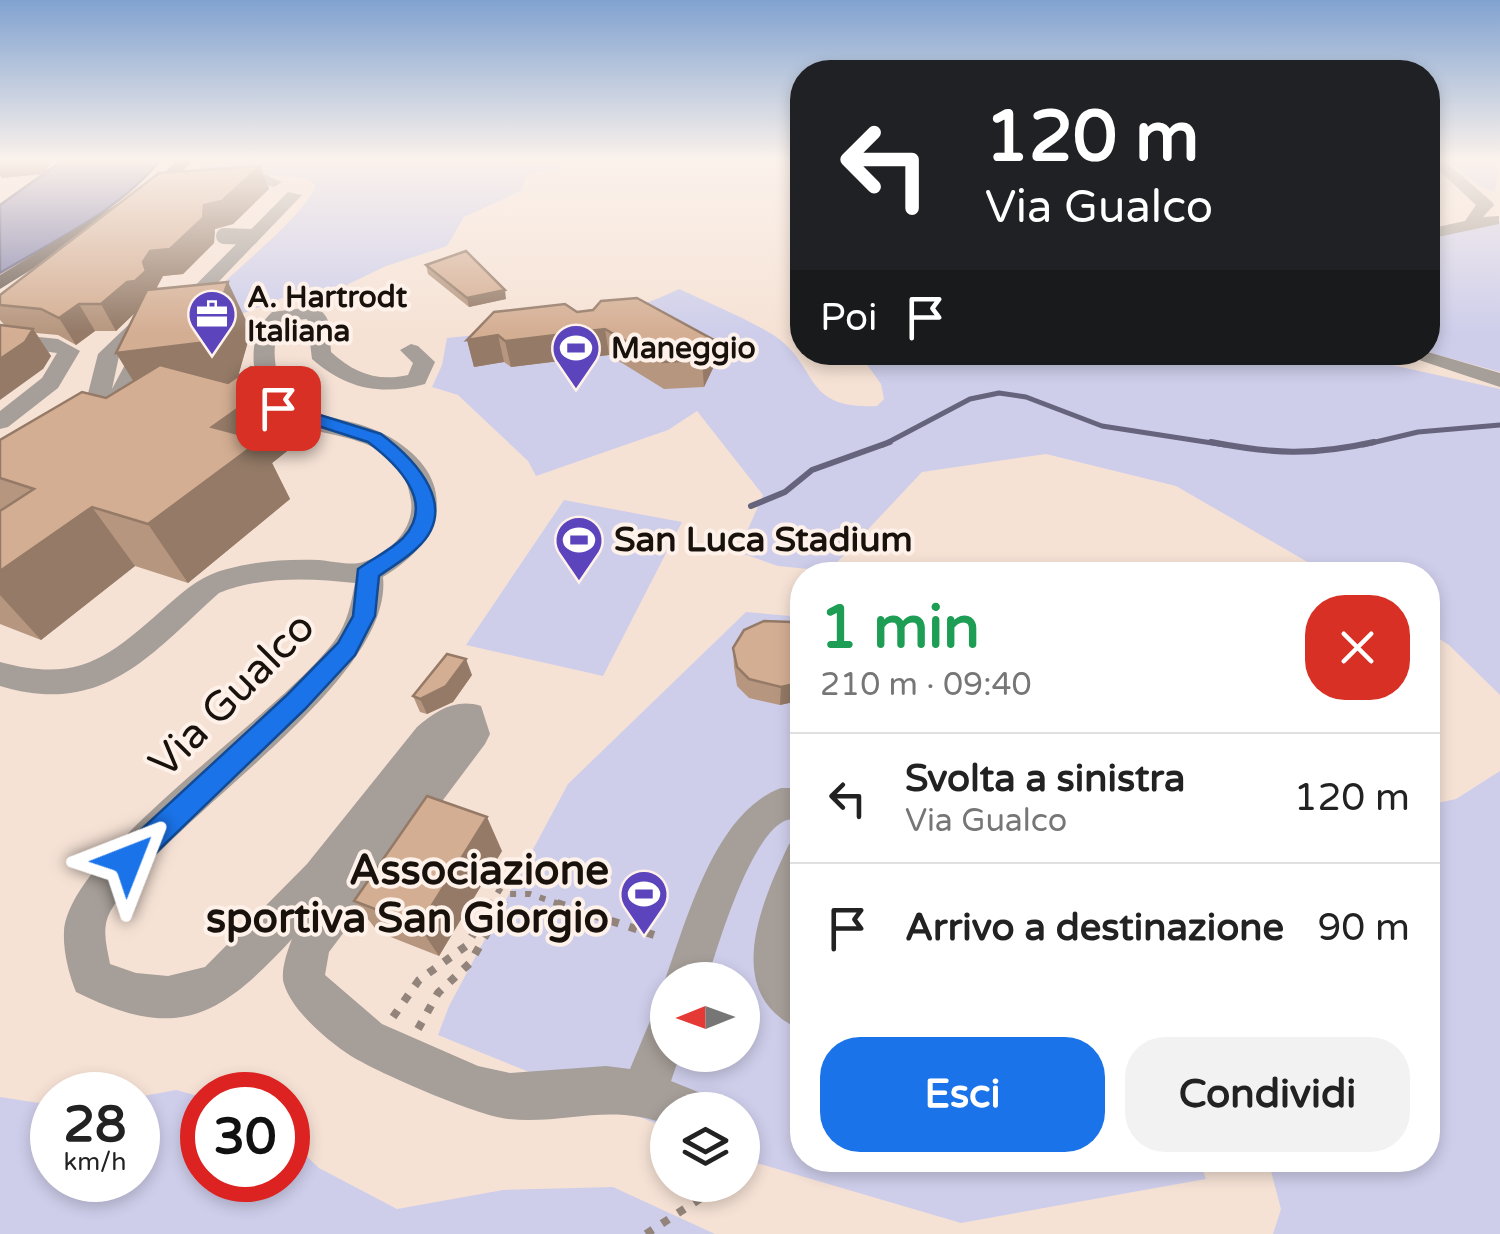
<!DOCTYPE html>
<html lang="it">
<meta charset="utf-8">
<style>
body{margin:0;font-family:"Varela Round",sans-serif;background:#f2f2f2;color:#222;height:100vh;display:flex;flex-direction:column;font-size:38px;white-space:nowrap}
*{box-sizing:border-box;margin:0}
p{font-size:32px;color:#767676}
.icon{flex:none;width:55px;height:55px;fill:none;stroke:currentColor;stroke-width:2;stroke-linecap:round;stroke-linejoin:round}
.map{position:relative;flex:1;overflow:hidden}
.side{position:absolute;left:790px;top:562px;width:650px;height:610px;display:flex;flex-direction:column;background:#fff;border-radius:40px;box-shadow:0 5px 15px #0003}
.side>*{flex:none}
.banner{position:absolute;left:790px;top:60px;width:650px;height:305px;border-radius:40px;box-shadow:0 5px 15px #0003;background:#202124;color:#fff;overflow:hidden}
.needle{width:65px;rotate:269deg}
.controls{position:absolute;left:650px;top:962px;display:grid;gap:20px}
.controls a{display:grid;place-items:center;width:110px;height:110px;border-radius:50%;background:#fff;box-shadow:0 5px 15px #0003;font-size:50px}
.speed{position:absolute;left:30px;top:1072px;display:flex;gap:20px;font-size:50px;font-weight:700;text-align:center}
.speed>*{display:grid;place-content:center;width:130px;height:130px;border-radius:50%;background:#fff;box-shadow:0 5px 15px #0003;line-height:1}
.speed small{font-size:25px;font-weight:400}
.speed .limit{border:15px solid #d22;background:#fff;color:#111}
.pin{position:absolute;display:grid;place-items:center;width:85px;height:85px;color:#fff;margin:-42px;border-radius:20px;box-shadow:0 5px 15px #0006}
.me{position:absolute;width:110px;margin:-55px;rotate:45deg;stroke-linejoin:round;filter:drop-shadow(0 0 8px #0008)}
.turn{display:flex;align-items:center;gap:35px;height:210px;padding:0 30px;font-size:45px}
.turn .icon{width:130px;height:130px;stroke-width:2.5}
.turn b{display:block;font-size:70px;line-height:85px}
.then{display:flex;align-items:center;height:95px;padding:0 30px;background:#0003;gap:20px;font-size:38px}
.round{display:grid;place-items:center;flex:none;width:105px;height:105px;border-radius:40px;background:#f2f2f2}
.summary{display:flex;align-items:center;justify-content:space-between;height:170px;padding:0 30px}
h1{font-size:60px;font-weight:700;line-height:75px;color:#1e9e55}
.action{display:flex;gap:20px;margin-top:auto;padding:20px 30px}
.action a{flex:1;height:115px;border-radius:40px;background:#1a73e8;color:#fff;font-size:40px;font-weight:700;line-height:115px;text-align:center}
.action a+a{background:#f2f2f2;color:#222}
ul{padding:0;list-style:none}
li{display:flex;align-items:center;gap:30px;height:130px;padding:0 30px;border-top:2px solid #e0e0e0}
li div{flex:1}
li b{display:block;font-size:38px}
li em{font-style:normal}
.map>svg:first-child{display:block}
.green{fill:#ceceeb;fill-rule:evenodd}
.water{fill:#8886ad;stroke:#66637d;stroke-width:2.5}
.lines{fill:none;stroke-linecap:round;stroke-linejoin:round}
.stream-far1{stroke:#66637d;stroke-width:5}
.stream{stroke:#66637d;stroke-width:6}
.path-far1{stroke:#93847b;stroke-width:6;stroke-dasharray:6 9;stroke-linecap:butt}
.path{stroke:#93847b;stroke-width:8;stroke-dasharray:8 11;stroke-linecap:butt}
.minor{fill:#a69e98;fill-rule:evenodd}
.major{fill:#706157;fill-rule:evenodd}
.minor-bridge{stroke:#a69e98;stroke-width:16}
.wall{fill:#b6967e}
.shaded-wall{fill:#947a67}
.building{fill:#d4ae93;stroke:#947a67;stroke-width:2.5}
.route{fill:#1a73e8;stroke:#114b97;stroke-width:2.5}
.labels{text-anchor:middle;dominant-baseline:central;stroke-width:8;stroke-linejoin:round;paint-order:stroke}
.far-poi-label{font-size:30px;font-weight:bold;fill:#18110c;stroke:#fef1e9;text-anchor:start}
.poi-label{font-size:35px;font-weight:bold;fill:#18110c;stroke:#fef1e9;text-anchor:start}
.near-street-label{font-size:42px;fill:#18110c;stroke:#fef1e9}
.near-poi-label{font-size:42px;font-weight:bold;fill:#18110c;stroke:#fef1e9;text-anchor:end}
</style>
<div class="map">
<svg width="1500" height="1234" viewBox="0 0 1500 1234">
<rect width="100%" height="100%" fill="#f6e2d5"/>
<path class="green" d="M205 160H560V169L527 175 521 191 464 217 447 246 386 266 332 292 282 298 214 325 185 328C193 318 200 306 209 297 230 274 313 209 315 184 295 168 223 179 194 177Z
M1447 160H1500L1495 192 1481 187Z
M1500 221V372L1428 352V239Z
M679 289C709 303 741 316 770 333 821 363 799 410 877 406L884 399 881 384 858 352H1100L1168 360 1347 355 1500 389V695L1449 645 1428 632V575H1330L1176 486 1046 454 922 472 829 571 778 566 738 552 763 495 697 411 668 430 536 476 528 461 458 395 432 387 442 365 447 338C526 329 606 325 679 289Z
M564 500 682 522 603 676 466 645Z
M746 612 802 617V1160H1199L1206 1179 961 1223 743 1159 742 1110H668L667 1128 438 1035 449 1006 568 784ZM668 980H742V1055H668Z
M1500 771V1234H1273L1281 1209 1268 1160H1428V805L1456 799Z
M176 1090 202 1097V1180H288V1139L319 1168 397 1209 503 1190 613 1187 715 1234H0V1097L52 1105V1180H138V1097Z"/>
<path class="water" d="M63 160H160C121 210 53 241 0 273V205Z"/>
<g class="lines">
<path class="stream-far1" d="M883 445 970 399 999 393 1026 397 1102 426 1225 445
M1363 445 1418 432 1500 425"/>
<path class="stream" d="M1211 442C1273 454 1312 456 1374 442
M751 506 785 492 812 470 890 442"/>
<path class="path-far1" d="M490 906 510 872
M502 906 509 894H530L565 906"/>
<path class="path" d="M557 903 654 935
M393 1017 419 980 466 946 492 903
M418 1029 438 993 470 963 504 903
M646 1234 721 1185"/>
<path class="minor" d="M1428 160H1444L1492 202 1494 205 1483 217 1499 216V224L1428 239V229L1465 221 1476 205Z
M262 173 282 182 274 187C257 182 234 192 220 183Z
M288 192 302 195 151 352 124 409 101 426H85L81 421 98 354 144 310H158L161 314 119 356 112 389 135 346Z
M312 307C334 313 330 334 331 352 354 373 377 382 408 375L413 363 400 350 411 344 418 346 435 362 425 384C381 396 346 389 312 359L307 319 285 321C266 344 277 379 287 404 318 418 353 418 384 434 458 473 451 537 383 577 394 684 164 818 110 912 101 929 107 947 110 964L136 973 168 976 205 967 307 864 417 727C436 711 455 698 481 706L490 734 485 744 329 952 325 975 382 1024 478 1066 510 1073 606 1066 630 1069 653 1014 668 1007V1055H680L671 1081 703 1094 710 1110H668V1125C609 1102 566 1125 508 1119 475 1115 381 1074 351 1056 328 1041 292 1011 284 984 280 972 287 952 292 939 220 1017 178 1043 76 992 69 975 63 951 64 932 68 852 283 713 335 640 348 622 351 603 355 583 310 578 262 576 219 593 149 656 103 717 0 686V662C81 684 110 656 169 604 187 588 203 575 227 569 257 561 287 559 318 560 331 561 351 566 363 562 389 555 415 528 411 501 401 419 299 446 265 408 253 376 244 338 272 312Z
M0 333 58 339 80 351 58 388 8 427 0 429V411L42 378 57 353 0 345Z
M1395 352H1428L1500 373V387Z
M781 788H802V820C797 820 792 819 787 820 751 832 718 946 707 980H668V986L665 980C687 919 715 812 781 788Z
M802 838V904L794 957 802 980V1030C719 996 762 901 789 844Z"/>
<path class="major" d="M177 160H193L154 202H142V196Z
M117 204 125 209 123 213 0 289V275Z"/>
<path class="minor-bridge" d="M224 236 251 237"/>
</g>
<path class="wall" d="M260 166 269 189 233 224 215 229 214 243 183 274 163 276 157 287V289L251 331 238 376H284L310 433 272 463 290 499 188 583 135 566 41 640 0 624V440L106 398 133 381 136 312 116 331H95L76 345 58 335 36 333 51 356 43 369 0 320V295Z
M426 265 506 299 469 307 428 274Z
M601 301 714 366 704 387 664 389 609 355 511 367 504 362 474 367 467 340 593 310Z
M802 626V698L798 701 780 705 749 698 737 686 734 667 733 648Z
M472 675 453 702 427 714 420 712 413 696Z
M502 851 439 956 378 932 354 901Z"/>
<path class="shaded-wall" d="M0 160H53L44 174 2 178 0 175Z
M260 166 269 189 233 224 215 229 214 243 183 274 163 276 157 287 160 296 141 307 116 331 101 304 127 282 150 251 204 205Z
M228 282 251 331 233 394 148 405 116 353Z
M505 290 506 299 469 307 467 298Z
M79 304 95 331 76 345 59 318Z
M33 329 51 356 43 369 0 400V359Z
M605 329 609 355 511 367 505 341Z
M498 335 504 362 474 367 467 340Z
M714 340V366L704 387 702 360Z
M284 376 310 433 272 463 290 499 188 583 148 524 212 427Z
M92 507 135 566 41 640 0 595V571Z
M466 659 472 675 453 702 427 714 420 699Z
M802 681V698L798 701 780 705 781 687Z
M487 817 502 851 439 956 419 926Z"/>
<path class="building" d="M260 166 222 201 204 205 203 218 170 249 150 251 143 262 146 271 135 281 127 282 101 304H79L59 318 41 309 0 305V295L159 173Z
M466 251 505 290 467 298 426 265Z
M228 282 207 342 116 353 147 290Z
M637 298 714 340 702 360 662 362 605 329 505 341 498 335 467 340 494 312 565 304 577 312 593 310 601 301Z
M0 325 33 329 25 342 0 359Z
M160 365 228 383 251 367 284 376 212 427 261 440 148 524 92 507 0 571V511L34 489 0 478V440L82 392 106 398Z
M764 621 792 622 802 626V681L800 683 781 687 749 679 737 667 733 648 744 630Z
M447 654 466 659 446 686 420 699 413 696Z
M427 796 487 817 419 926 354 901Z"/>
<linearGradient id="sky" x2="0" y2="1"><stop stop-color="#81a2d0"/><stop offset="0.48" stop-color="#fbf2ec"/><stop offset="1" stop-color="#fbf2ec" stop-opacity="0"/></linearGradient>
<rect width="1500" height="333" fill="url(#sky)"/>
<path class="route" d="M278 402 381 434C416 460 461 508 417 548 406 559 391 567 379 576L375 616 355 655 305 709 138 870 128 874 118 870 114 860 118 851 287 695 338 643 353 616 358 569C372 559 391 550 403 538 437 502 396 463 368 442L271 411 269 408Z"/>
<defs>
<g id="office-pin" transform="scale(2.5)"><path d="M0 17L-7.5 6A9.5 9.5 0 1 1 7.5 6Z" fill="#5b44bc" stroke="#fef1e9"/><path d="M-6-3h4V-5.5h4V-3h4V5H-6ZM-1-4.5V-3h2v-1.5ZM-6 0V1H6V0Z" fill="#fff"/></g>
<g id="stadium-pin" transform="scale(2.5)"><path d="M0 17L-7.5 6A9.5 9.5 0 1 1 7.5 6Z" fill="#5b44bc" stroke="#fef1e9"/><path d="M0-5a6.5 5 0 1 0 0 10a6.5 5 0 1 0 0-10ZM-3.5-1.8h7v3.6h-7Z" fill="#fff"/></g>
</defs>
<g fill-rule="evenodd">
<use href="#office-pin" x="212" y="314"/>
<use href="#stadium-pin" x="576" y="348"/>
<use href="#stadium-pin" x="579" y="540"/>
<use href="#stadium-pin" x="644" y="894"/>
</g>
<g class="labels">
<g class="far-poi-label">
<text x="247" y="297">A. Hartrodt<tspan x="247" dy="34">Italiana</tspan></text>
<text x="611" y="348">Maneggio</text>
</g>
<g class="poi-label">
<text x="614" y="540">San Luca Stadium</text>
</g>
<g class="near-street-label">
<text transform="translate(232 695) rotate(-45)">Via Gualco</text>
</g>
<g class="near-poi-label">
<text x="609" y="870">Associazione<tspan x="609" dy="48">sportiva San Giorgio</tspan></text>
</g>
</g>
</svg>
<div class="controls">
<a><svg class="needle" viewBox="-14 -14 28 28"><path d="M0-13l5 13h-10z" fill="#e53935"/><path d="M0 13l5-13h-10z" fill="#767676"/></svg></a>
<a><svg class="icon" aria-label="layers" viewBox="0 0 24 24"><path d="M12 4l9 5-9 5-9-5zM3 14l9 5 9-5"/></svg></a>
</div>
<div class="speed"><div>28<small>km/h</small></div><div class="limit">30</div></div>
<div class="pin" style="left:278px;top:408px;background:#d93025"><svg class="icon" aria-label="arrive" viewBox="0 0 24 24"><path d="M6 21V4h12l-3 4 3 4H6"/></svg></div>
<svg class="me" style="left:128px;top:860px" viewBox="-20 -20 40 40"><path d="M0-17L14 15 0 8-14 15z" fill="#1a73e8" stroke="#fff" stroke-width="4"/></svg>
<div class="banner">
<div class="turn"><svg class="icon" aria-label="left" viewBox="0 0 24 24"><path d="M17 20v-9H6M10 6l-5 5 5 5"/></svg><div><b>120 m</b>Via Gualco</div></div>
<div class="then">Poi<svg class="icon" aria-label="arrive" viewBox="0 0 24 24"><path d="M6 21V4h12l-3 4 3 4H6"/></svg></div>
</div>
<section class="side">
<div class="summary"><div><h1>1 min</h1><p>210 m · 09:40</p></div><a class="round" style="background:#d93025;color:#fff"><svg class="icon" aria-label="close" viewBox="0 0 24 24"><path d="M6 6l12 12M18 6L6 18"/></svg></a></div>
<ul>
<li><svg class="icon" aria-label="left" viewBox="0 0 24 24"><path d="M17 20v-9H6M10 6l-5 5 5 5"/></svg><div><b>Svolta a sinistra</b><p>Via Gualco</p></div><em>120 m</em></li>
<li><svg class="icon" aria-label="arrive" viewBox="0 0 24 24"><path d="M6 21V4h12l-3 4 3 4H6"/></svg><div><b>Arrivo a destinazione</b></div><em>90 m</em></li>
</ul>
<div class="action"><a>Esci</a><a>Condividi</a></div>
</section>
</div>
